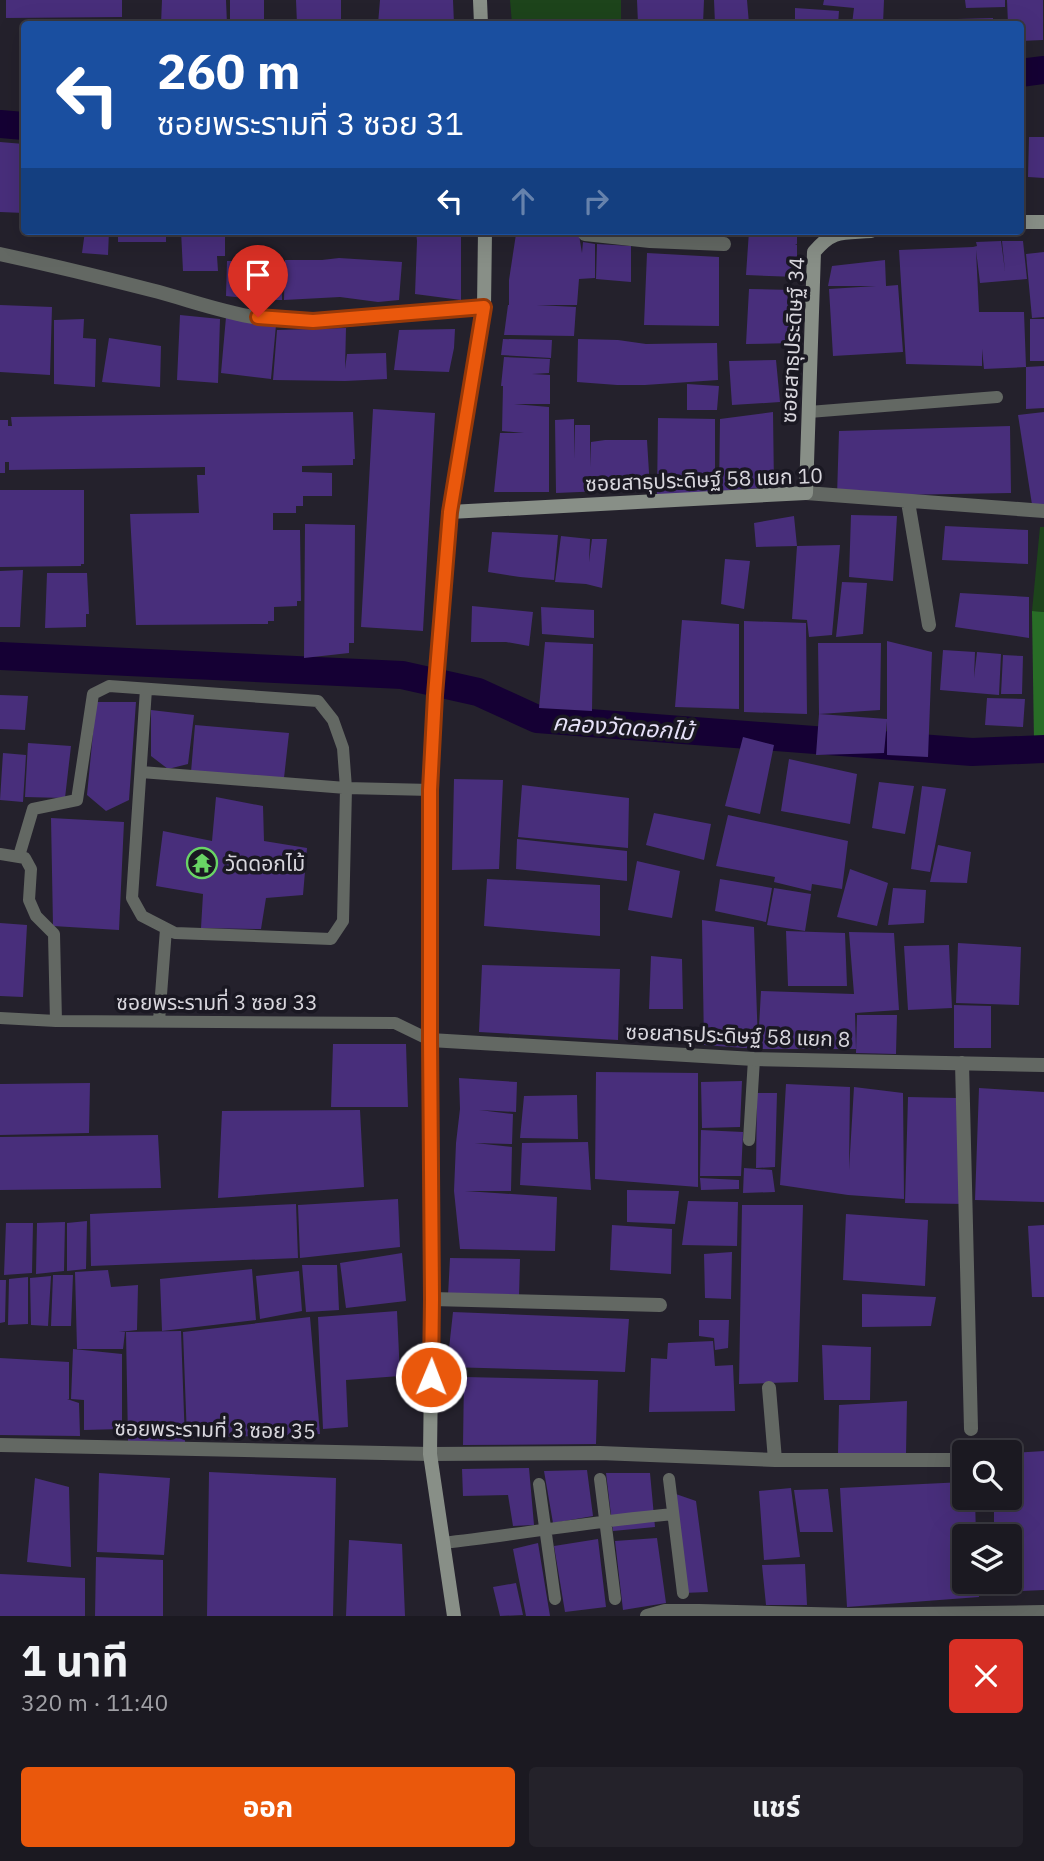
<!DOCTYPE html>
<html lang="th">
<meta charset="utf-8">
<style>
body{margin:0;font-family:"IBM Plex Sans","Noto Sans Thai",sans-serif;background:#24222a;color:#f1f3f6;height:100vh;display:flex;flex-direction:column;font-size:26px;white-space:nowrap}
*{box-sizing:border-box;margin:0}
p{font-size:23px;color:#a0a0a5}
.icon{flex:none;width:38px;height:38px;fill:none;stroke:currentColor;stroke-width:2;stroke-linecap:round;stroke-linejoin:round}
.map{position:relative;height:1616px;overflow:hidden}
.panel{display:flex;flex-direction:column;background:#1b1921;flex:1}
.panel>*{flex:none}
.hud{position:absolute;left:21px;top:21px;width:1003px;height:214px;border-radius:7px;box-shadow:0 7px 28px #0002,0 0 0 2px #39383f;background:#1a4fa0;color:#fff;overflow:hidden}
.buttons{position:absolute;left:952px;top:1440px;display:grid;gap:14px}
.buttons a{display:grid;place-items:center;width:70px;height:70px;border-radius:7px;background:#1b1921;box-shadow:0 7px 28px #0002,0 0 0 2px #39383f;font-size:35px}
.pin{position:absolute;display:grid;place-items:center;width:60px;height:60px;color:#fff;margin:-72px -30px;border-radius:50% 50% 50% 0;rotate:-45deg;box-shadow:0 0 7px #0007}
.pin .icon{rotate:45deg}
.me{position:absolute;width:77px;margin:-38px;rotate:1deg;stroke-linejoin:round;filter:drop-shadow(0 0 5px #0008)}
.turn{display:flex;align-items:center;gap:24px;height:147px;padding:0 21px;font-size:32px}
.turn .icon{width:91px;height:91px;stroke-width:2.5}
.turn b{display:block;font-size:49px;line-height:60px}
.lanes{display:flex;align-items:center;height:66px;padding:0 21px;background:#0003;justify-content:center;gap:35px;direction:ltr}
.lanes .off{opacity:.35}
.round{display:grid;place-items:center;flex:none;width:74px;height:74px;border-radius:7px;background:#24222a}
.overview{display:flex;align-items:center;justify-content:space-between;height:119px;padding:0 21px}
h1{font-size:42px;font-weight:700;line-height:52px}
.primary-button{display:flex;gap:14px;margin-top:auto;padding:14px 21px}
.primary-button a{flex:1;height:80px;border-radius:7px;background:#ea580c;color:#fff;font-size:28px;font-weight:700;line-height:80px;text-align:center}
.primary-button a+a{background:#24222a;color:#f1f3f6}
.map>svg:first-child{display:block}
.green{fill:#1d441b}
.forest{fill:#286d26}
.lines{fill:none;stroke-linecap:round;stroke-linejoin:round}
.canal{stroke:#150034;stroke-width:28}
.building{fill:#482e7b}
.lane{stroke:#636863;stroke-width:12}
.street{stroke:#636863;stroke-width:14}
.secondary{stroke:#888f87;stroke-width:14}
.route-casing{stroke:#983908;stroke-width:18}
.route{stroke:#ea580c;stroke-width:12}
.labels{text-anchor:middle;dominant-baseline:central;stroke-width:7;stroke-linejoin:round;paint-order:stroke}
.street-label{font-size:21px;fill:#d8d6dd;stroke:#1a1822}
.poi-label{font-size:21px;fill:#d8d6dd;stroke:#1a1822;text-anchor:start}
.water-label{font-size:23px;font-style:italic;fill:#e6e1f8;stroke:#1a1822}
</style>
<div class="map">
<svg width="1044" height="1616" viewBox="0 0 1044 1616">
<rect width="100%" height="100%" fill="#24212c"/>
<path class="green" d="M510 0H621V24H512Z
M1040 527H1044V612L1032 611Z"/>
<path class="forest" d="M1032 611 1044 612V742H1034Z"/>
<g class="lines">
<path class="canal" d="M1020 73 1044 70
M0 124 24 126
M0 656 402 675 478 692 537 719 972 752 1044 749"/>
</g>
<path class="building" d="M6 0H122V17L6 18Z
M162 0H226L227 24H161Z
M230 0H264V24H230Z
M296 0H341V24H297Z
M380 0H453L454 24H378Z
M637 0H704L703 24H638Z
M714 0H747L749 24H715Z
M824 0H884L883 24H852L854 8 823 5Z
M965 0H1005V7L966 8Z
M1007 0H1043V40L1020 41V24H1008Z
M795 8 839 11 838 24H795Z
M993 18V24H957V19Z
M1020 136H1024L1025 177H1020Z
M1029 137H1044V178L1028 177Z
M0 142 24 144V213L0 212Z
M85 231H109L108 255 82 253Z
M118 231H174V235L166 236V242H118Z
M181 231H225V256H217L218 271H183Z
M416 231H461V300L415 294 417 241Z
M662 231H705V240L661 236Z
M749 231H797V244H795L797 245V277L746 275Z
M516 234 579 235 582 253 583 242 595 244V278L579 279 577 305H537L576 307 574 336 504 335 508 305H509V280Z
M1001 241 1005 271 1002 241H1023L1027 279 980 283 976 250 979 312H1024L1026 367 1044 366V408L1026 409V367L984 369 982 349V366L906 364 899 250 973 247 977 246 976 242Z
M597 244 631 246V282L596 279Z
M1044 252V317L1032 318 1026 254Z
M647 253 719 257V326L644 325Z
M339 258 402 262 399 300 378 302 340 297 284 300 285 260H322Z
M246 260 281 261 282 300H263L226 296 227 261H243V290Z
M885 260 886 286 898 285 903 352 833 356 829 289 876 286H828L832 266Z
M749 289 791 290 794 343 746 344Z
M0 305 52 307 50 375 0 372Z
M180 315 220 319 218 383 177 380Z
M226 317 276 325 271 379 221 373Z
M84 319 83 338 96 339 95 387 54 384V320Z
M1030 319H1044V361H1030Z
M346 328 345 369 347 354 386 353 387 379 345 381 273 380 277 330Z
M455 329 454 348 449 372 394 370 399 330Z
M109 338 161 346 160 387 102 382Z
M503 339 552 340 551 358 501 355Z
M578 339 618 340 646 344 717 343 718 380 645 385H617L577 382Z
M504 357 550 359 549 373 532 374 550 375V404H514L549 407V492H494L500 433H524L502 431 503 386H501Z
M776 360 780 402 732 405 729 361Z
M687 384 719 386 717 410H687Z
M373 409 435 413 423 631 361 627Z
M353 412 355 459H353V465L302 466V472L332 473V496H303V506H296V513H273V530H300L301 601H297V606L274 607V621H268V624L136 625 130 514 199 513 197 475H205V467L9 470V462H5V473H0V420H8V426H12L11 417Z
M773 412 774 487 719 491 720 419Z
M1044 412V511H1033L1018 415Z
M658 418 715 419V492L657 496Z
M574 419V459L575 425H590V467L591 442 605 440H647L650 489 556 493 555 420Z
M1010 426 1011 493 837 496 839 431Z
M0 490H84V564H81V566L0 567Z
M851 515 897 516 893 581 849 577Z
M794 516 797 546 756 547 754 523Z
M305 524 355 525 354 643H349V653L304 658Z
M945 526 1028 530V564L942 560Z
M492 532 558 535 554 580 520 577 488 572Z
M561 536 590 539 589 562 592 539H607L602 588 586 584 555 582Z
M840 545 832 635 809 637 807 620 792 619 797 546Z
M725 559 750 561 744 609 721 604Z
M23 570 20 627H0V571Z
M47 573H87L89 614H86V627L45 628Z
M842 582 867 583 863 634 836 637Z
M960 593 1029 597V638L955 627Z
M472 606 533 612 529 646 506 642H471Z
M541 607 594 610V638L542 634Z
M682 620 739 624V709L675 707Z
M744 621 806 623 807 714 744 712Z
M887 641 932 652 928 757 887 755V721L884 753 816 755 819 714 887 719Z
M545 642 593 644 592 711 539 708Z
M818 643H881L880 710 819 714Z
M943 650 975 652 974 678 977 652 1001 654 999 695 940 690Z
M1003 655 1023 656 1022 694H1001Z
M0 695 28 696 25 730 0 729Z
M987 698 1025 699 1023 727 985 725Z
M96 702H136L129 800 106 811 87 795Z
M151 710 194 715 188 764 168 769 151 756Z
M195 725 289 733 284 778 191 772Z
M743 737 774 745 760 814 725 806Z
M28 743 71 746 65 798 25 797Z
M3 753 26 755 23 802 0 800Z
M789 759 857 774 850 824 781 811Z
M454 779 503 780 499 869 452 870Z
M879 782 914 786 905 834 872 828Z
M522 785 629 798 628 848 518 837Z
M922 786 946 789 930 872 911 869Z
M216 797 263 806 264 841 307 848 303 895 266 898 261 929 201 928 203 894 156 886 163 831 212 841Z
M654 813 711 824 704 860 646 845Z
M728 815 848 841 842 889 812 884 811 891 774 882 775 877 716 866Z
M51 818 124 822 119 930 53 926Z
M517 839 627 851V881L516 869Z
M938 845 971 852 967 883 930 882Z
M637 861 680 871 672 918 628 910Z
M850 869 888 883 877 926 837 917Z
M487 879 600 885V936L484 926Z
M720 879 772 888 766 922 715 911Z
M774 888 811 894 805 931 767 925Z
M893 888 926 890 924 923 888 925Z
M702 920 754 927 758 1045 761 991 854 994 849 932 894 933 899 1010 855 1013 856 1049H758L704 1045Z
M0 923 27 925 23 997 0 996Z
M786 931 845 933 847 986H788Z
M958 943 1021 947 1019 1005 956 1003Z
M949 945 952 1008 908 1010 904 946Z
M651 956 682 959 683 1009H649Z
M482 965 620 969 618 1040 479 1032Z
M954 1005 991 1006V1048H954Z
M857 1015H897L896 1054 856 1053Z
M333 1044H406L408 1107H331Z
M596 1072 698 1073V1187L595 1179Z
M459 1078 517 1082 516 1112 479 1110 513 1114 512 1144 475 1143 512 1147 511 1191H465L557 1197 555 1251 460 1249 454 1191 456 1143 460 1109Z
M742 1081 740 1127 702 1128 701 1082Z
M90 1083 89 1133 0 1135V1084Z
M786 1084 850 1087 849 1170 854 1087 903 1093 904 1199 848 1195 780 1185Z
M979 1088 1044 1092V1202L975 1200Z
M757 1093H777L775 1167 756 1168Z
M577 1095 578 1139 520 1138 524 1096Z
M908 1097 957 1098 966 1204 905 1203Z
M360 1110 364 1187 218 1198 222 1111Z
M701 1130 743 1132 741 1176H700Z
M158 1135 161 1188 0 1190V1137Z
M588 1142 591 1190 520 1185 522 1143Z
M744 1168 772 1170 775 1192 743 1193Z
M700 1178 739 1180V1189L701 1190Z
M627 1190 679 1191 675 1224 627 1222Z
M398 1199 400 1247 300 1258 298 1205Z
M688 1201 738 1202 737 1246 682 1245Z
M296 1204 298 1258 91 1266 90 1214Z
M742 1205H803L798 1382 739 1384Z
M846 1214 928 1220 925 1286 843 1280Z
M87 1221 86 1269 67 1271V1223Z
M65 1222 64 1271 36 1274 37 1223Z
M6 1223H33L32 1273 4 1275Z
M612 1225 672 1229 671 1274 610 1270Z
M1044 1225V1297H1032L1028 1226Z
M732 1252 731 1299 705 1298 704 1254Z
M402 1253 406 1301 346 1308 340 1263Z
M450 1258 520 1259 519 1297 448 1296Z
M302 1265H337L339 1310 306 1312Z
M252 1269 256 1320 162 1331 160 1279Z
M108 1270 111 1287 138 1285 137 1330 119 1332H125L123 1349H77L75 1272Z
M299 1271 302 1311 260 1319 256 1276Z
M53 1275H73L71 1326H51Z
M51 1276 48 1326 31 1325 30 1278Z
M28 1277V1324L8 1325 9 1279Z
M0 1280H6L5 1322 0 1323Z
M862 1294 936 1297 931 1326 862 1327Z
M397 1311 400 1376 346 1380 348 1427 323 1429 318 1317Z
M453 1312 629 1319 625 1372 447 1367Z
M310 1317 320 1434 187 1438 183 1332Z
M699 1320H729L728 1348 715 1350 714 1338 699 1336Z
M181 1331 185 1442 128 1441 126 1332Z
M713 1341 715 1366 733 1365 735 1411 649 1412 651 1358 667 1359 668 1343Z
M822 1345 871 1347 870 1400H824Z
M73 1349 122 1354V1429L84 1430V1400L71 1399Z
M0 1358 69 1362V1399H67L79 1403 80 1436 0 1435Z
M464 1377 598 1380 596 1444 463 1445Z
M907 1401 906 1454H838L839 1405Z
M1044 1451V1590L995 1592V1582H1010V1536H994V1498H1010V1453Z
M529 1468 534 1525 513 1526 508 1495 463 1496 462 1469Z
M587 1470 593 1516 553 1523 544 1471Z
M209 1472 336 1478 333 1616H207Z
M99 1473 170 1478 164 1555 97 1552Z
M606 1473H650L655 1527 613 1531Z
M35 1478 69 1487 71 1567 27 1562Z
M964 1482V1498H975L976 1536H964V1582H978L979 1597 847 1607 840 1488Z
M791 1488 800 1557 764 1560 759 1491Z
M828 1489 833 1532H800L794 1490Z
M670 1492 696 1501 708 1592 683 1593Z
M657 1538 666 1603 623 1610 615 1541Z
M598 1539 606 1607 565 1612 554 1546Z
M349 1540 402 1544 405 1616H346Z
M538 1543 550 1616H526L513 1549Z
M96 1557 163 1560V1616H95Z
M805 1564 807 1605H766L762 1565Z
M0 1574 85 1578V1616H0Z
M516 1583 523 1615 500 1616 493 1587Z"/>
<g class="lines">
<path class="lane" d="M809 412 997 397
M141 772 346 788 431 790
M0 854 25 858 31 869 29 900 36 916 54 934 56 1021
M19 856 33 809 77 800 93 694 109 686 318 701 333 720 343 748 346 788 343 921 331 939 175 933 142 916 132 898 146 689
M0 1018 56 1021 395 1023 430 1040
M159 1021 166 929
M749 1140 754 1059
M600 1479 615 1599
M669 1479 683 1593
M539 1484 555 1599
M443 1543C520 1534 596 1521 673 1514"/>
<path class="street" d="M583 231 585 234 650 241 724 244
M0 254C51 265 101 277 151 290 187 299 223 313 260 318 334 326 410 313 484 307
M806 493 1044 511
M908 502 929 625
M430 1040 754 1059 1044 1065
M962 1063 971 1429
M432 1299 660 1305
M769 1388 775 1460
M0 1445 430 1454 600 1453 775 1460H957
M647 1616 665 1611H699L850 1615 1044 1612"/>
<path class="secondary" d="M480 0 481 24
M1020 222H1044
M450 512 806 493 814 252C833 229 843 233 871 231
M454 1616 430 1454 432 1299 430 1040 431 790 437 664 450 512 484 307 485 231"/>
</g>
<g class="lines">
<g class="route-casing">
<path id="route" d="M258 317 313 321 484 307 450 512 435 695 430 790V1040L432 1299 431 1377"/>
</g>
<use href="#route" class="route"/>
</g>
<defs>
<g id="temple-ring" transform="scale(1.575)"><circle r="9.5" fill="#1a1822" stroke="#69d465" stroke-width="1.5"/><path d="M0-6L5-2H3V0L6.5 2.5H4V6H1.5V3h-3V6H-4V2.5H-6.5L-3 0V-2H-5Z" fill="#69d465"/></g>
</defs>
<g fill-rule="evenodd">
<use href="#temple-ring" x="202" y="863"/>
</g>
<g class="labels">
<g class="street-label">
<text transform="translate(792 340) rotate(-87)">ซอยสาธุประดิษฐ์ 34</text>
<text transform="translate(704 479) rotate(-2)">ซอยสาธุประดิษฐ์ 58 แยก 10</text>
<text x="217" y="1002">ซอยพระรามที่ 3 ซอย 33</text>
<text transform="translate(738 1035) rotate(2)">ซอยสาธุประดิษฐ์ 58 แยก 8</text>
<text transform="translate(215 1429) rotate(1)">ซอยพระรามที่ 3 ซอย 35</text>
</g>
<g class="poi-label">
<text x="225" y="863">วัดดอกไม้</text>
</g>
<g class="water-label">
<text transform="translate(623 726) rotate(4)">คลองวัดดอกไม้</text>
</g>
</g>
</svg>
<div class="buttons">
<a><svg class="icon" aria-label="search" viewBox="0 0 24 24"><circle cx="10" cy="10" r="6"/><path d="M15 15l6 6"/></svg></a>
<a><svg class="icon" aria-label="layers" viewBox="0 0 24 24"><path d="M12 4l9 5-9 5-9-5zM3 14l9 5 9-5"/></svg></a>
</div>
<div class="pin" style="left:258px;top:317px;background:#d93025"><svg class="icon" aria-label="arrive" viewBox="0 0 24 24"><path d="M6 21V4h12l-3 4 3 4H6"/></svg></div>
<svg class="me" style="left:431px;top:1377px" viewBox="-20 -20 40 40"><circle r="17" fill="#ea580c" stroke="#fff" stroke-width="3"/><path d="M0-11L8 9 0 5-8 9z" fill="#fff"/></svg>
<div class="hud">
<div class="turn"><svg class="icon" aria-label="left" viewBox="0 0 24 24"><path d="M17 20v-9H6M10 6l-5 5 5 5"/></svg><div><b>260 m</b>ซอยพระรามที่ 3 ซอย 31</div></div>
<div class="lanes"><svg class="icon" aria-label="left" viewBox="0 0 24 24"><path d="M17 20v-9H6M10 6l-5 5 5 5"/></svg><svg class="icon off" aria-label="ahead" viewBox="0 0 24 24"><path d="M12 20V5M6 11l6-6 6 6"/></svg><svg class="icon off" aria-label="right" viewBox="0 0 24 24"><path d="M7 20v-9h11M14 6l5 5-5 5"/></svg></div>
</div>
</div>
<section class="panel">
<div class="overview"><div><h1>1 นาที</h1><p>320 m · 11:40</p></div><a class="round" style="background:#d93025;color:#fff"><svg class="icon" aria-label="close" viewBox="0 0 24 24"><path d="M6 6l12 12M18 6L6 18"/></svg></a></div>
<div class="primary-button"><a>ออก</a><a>แชร์</a></div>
</section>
